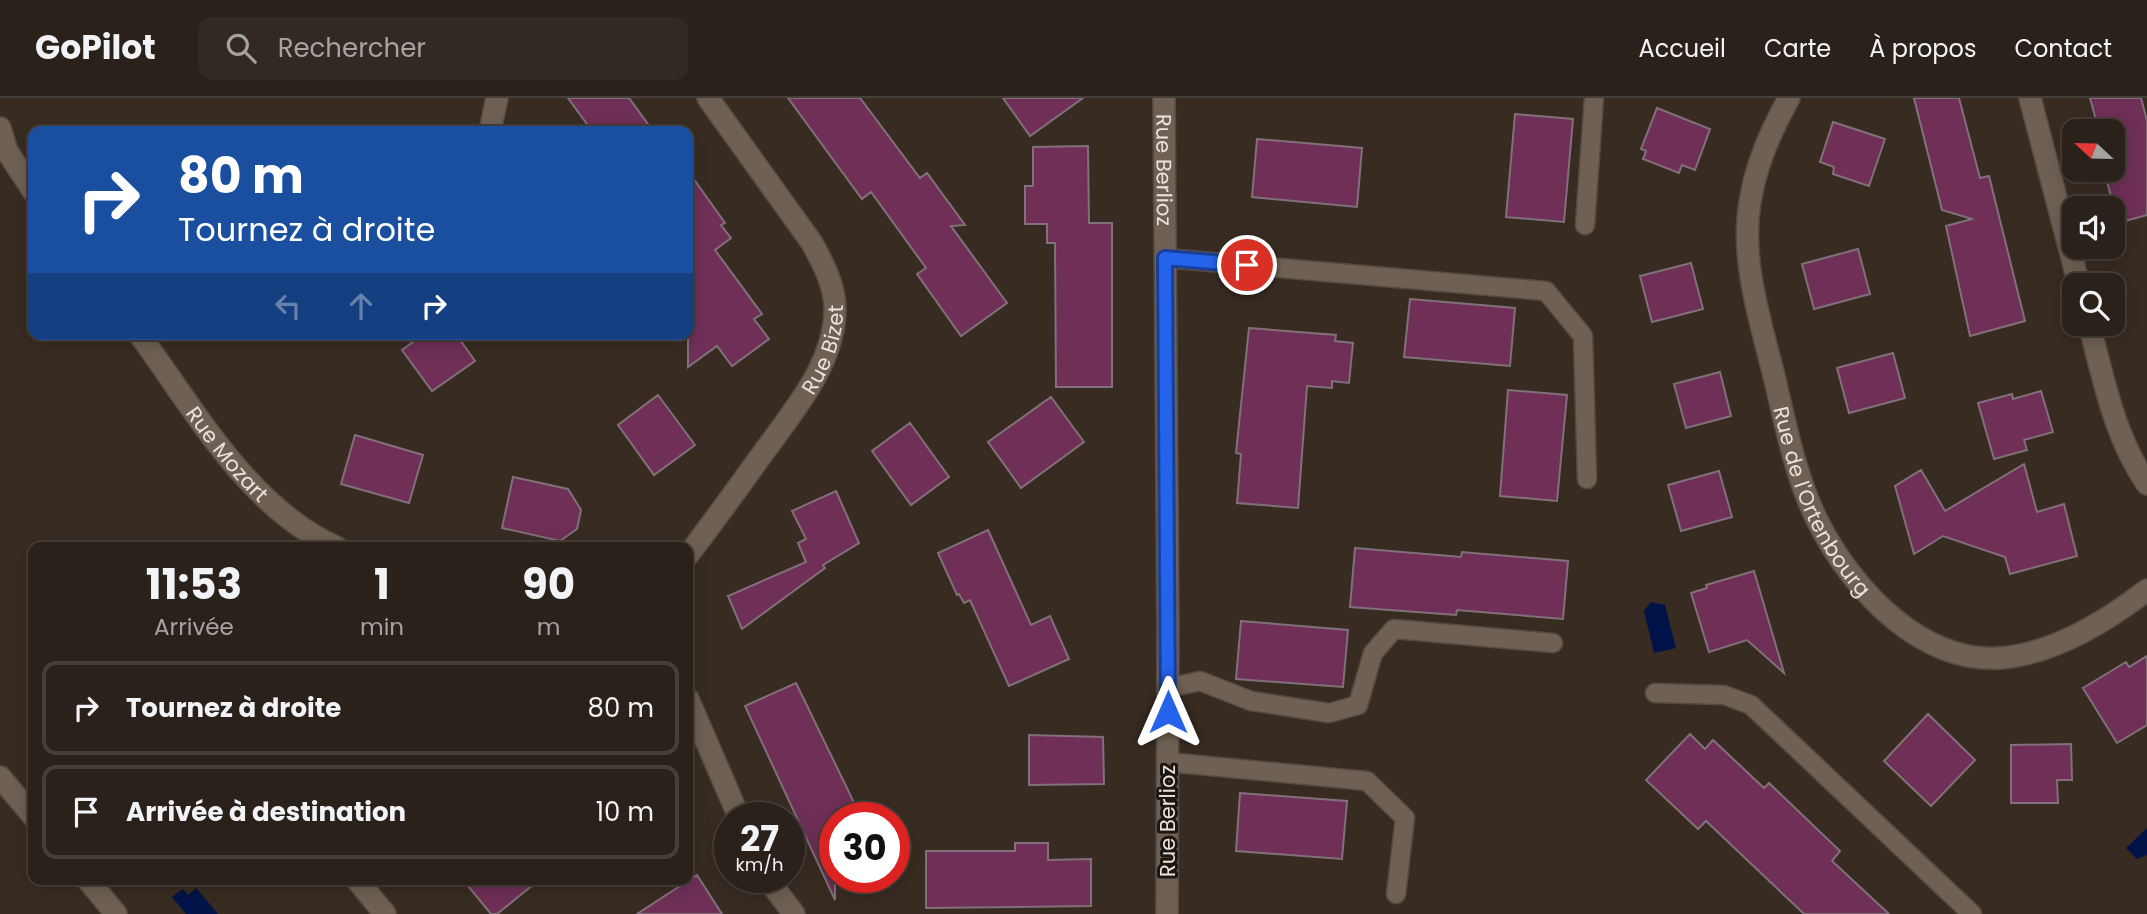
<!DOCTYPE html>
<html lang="fr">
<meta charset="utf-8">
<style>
body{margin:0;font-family:Poppins,sans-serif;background:#322923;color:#f1f3f6;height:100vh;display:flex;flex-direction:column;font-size:26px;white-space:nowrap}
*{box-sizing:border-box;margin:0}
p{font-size:23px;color:#a5a3a2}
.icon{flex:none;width:38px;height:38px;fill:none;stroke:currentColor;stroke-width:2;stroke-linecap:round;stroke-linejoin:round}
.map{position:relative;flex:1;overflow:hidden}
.side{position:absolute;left:28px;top:444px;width:665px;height:343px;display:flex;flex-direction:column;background:#2a211a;border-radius:14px;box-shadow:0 4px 18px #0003,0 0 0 2px #463e39}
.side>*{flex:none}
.top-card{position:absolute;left:28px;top:28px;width:665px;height:214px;border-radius:14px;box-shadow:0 4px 18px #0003,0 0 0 2px #463e39;background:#1a4fa0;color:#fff;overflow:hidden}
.needle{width:46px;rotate:292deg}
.fabs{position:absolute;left:2062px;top:21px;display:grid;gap:14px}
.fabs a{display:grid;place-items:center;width:63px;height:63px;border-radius:14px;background:#2a211a;box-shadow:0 4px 18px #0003,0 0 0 2px #463e39;font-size:35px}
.speed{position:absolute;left:714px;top:704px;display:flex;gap:14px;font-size:35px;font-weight:700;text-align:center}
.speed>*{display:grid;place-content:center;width:91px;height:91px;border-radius:50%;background:#2a211a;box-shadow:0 4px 18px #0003,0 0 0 2px #463e39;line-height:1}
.speed small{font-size:18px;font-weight:400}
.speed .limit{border:10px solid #d22;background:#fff;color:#111}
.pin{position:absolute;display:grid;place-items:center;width:60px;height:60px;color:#fff;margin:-30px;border:4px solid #fff;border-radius:50%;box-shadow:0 2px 7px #0007}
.me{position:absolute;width:77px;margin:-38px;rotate:0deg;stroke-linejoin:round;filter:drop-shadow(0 0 5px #0008)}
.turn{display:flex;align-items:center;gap:24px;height:147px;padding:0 35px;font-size:32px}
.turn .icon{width:91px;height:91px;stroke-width:2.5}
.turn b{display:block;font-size:49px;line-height:60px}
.lanes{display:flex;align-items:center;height:66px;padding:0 35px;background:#0003;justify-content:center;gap:35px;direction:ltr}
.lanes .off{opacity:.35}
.eta{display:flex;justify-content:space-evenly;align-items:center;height:119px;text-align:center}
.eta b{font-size:42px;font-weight:700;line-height:49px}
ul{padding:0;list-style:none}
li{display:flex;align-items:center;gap:21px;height:94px;margin:0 14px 10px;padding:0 21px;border:4px solid #463e39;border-radius:14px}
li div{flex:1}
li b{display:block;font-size:26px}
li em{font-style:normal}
header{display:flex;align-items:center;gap:42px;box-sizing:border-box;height:98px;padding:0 35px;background:#2a211a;border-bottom:2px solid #463e39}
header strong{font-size:33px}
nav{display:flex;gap:38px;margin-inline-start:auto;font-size:24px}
.search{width:490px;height:63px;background:#322923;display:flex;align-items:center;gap:18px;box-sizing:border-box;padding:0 24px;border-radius:14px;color:#a5a3a2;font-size:26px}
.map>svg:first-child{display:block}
.water{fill:#001348}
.building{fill:#6f2f57;stroke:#817079;stroke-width:2}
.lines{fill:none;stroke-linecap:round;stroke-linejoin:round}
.service-casing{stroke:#544a41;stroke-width:21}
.minor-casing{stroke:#544a41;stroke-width:24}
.service{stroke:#6e6054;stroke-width:18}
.minor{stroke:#6e6054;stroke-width:21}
.route-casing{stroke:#184099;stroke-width:18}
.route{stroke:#2563eb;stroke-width:12}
.labels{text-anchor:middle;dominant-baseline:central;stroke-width:6;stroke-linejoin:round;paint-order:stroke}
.street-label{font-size:21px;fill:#ebe2dc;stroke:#1b1611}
</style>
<header>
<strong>GoPilot</strong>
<div class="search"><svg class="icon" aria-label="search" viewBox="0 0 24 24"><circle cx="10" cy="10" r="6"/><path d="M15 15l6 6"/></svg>Rechercher</div>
<nav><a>Accueil</a><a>Carte</a><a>À propos</a><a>Contact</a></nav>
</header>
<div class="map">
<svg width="2147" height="816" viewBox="0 0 2147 816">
<rect width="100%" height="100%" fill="#382c22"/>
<path class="water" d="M1651 504 1665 507 1676 550 1654 555 1644 513Z
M2147 730V757L2137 761 2126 750Z
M196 790 218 816H186L172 799 183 791 188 797Z"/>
<path class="building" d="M568 0H629L653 33H592Z
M788 0H860L920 80 927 75 965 127 951 128 1007 205 961 238 917 176 926 170 871 94 862 101Z
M1003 0H1083L1030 38Z
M1914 0H1959L1980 80 1989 78 2025 223 1970 238 1946 128 1972 121 1942 112Z
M2090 0H2141L2147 23V117L2118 125 2104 72H2112V33H2099Z
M1657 10 1710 31 1695 72 1682 67 1679 75 1643 61 1646 53 1641 51Z
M1515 16 1573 21 1564 124 1506 119Z
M1833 24 1885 41 1869 88 1833 76 1834 69 1820 64Z
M1257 41 1362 50 1357 109 1252 99Z
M1088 48 1089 125H1112V289H1056L1055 145H1047V126H1025V88H1033V49Z
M688 73 725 125 721 127 731 140 715 152 762 216 754 221 769 241 732 268 717 248 688 269Z
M1858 151 1870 196 1814 211 1802 166Z
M1691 165 1703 211 1652 224 1640 178Z
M1410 201 1515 210 1510 268 1404 259Z
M1249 230 1336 237 1335 243 1353 245 1349 285 1332 283V290L1307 288 1298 410 1237 405 1241 356 1236 355Z
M424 236H456L475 263 432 293 402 252Z
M1893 255 1905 300 1849 315 1837 270Z
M1720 274 1731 318 1686 330 1674 286Z
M1508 292 1567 297 1557 403 1500 398Z
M2041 293 2053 334 2024 342 2027 352 1994 361 1978 305 2012 296 2013 301Z
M658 297 695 347 654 377 618 327Z
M1051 299 1084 344 1021 390 988 344Z
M910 325 949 379 911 407 872 353Z
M355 337 423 357 409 405 341 386Z
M2024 366 2037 414 2064 406 2077 458 2010 476 2005 459 1943 438 1914 456 1895 388 1921 372 1945 413Z
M1719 373 1732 419 1681 433 1668 387Z
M513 379 568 391 581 412 577 431 560 443 502 430Z
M836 393 859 445 823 467 825 470 742 531 728 498 806 464 798 445 806 441 792 413Z
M988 432 1031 527 1050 518 1069 561 1009 588 970 502 964 505 959 496 957 497 938 455Z
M1355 450 1461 459 1462 454 1568 463 1563 521 1457 512 1456 517 1350 509Z
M1754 473 1761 497 1784 575 1747 542 1709 554 1691 495 1707 490 1706 487Z
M1241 523 1348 532 1343 589 1236 581Z
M2147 558V627L2117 645 2083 590 2126 564 2129 569Z
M796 585 861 719H835V802L745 608Z
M1928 616 1975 662 1931 708 1884 663Z
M1690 636 1705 651 1713 642 1764 690 1769 685 1840 753 1832 763 1889 816H1804L1706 723 1698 731 1646 682Z
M1029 637 1103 639 1104 686 1029 687Z
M2071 646 2072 682H2057L2058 705H2011V647Z
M1240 695 1347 703 1342 761 1236 753Z
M1015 745H1048V762L1091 761V808L926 810V753H1015Z
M697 777 722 816H637Z
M463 782H539L497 816H491Z"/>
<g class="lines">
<g class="service-casing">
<path id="service" d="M1585 127 1594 0
M1165 160 1546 193 1583 238 1587 381
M1168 590 1200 583 1251 603 1329 615 1358 607 1373 555 1394 531 1553 545
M1655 595 1724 597 1751 607 1972 816
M1167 664 1367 683 1405 720 1396 796"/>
</g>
<g class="minor-casing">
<g id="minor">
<path id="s1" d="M1164 0 1168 527 1167 816"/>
<path id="s2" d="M1789 0C1771 33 1756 66 1750 104 1740 162 1761 225 1775 282 1786 329 1796 380 1818 424 1853 493 1925 571 2010 559 2059 552 2108 522 2147 492"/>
<path d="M2030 0 2079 187"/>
<path d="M0 30 7 53 33 93"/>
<path d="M490 33 497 0"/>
<path d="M2089 226C2104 282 2114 338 2147 386"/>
<path id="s3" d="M139 236C195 312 249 411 338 450"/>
<path id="s4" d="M688 457C712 426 735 394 758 362 789 318 835 268 835 211 835 188 823 165 812 145L708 0"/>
<path d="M688 601 739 719"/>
<path d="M0 679 33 718"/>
<path d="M766 779 794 816"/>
<path d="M88 782 116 816"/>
<path d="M357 782 385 816"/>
</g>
</g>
<use href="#service" class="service"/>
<use href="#minor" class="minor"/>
</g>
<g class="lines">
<g class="route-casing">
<path id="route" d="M1168 614 1165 160 1247 167"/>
</g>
<use href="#route" class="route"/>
</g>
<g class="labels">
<g class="street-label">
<text stroke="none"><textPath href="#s1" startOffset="72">Rue Berlioz</textPath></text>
<text stroke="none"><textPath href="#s4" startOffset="248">Rue Bizet</textPath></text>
<text stroke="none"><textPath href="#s3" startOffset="149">Rue Mozart</textPath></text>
<text stroke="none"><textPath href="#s2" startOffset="424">Rue de l'Ortenbourg</textPath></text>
<text transform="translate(1167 723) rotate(-90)">Rue Berlioz</text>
</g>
</g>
</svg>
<div class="fabs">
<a><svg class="needle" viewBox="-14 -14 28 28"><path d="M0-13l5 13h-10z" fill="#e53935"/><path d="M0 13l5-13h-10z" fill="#a5a3a2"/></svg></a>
<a><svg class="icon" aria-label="sound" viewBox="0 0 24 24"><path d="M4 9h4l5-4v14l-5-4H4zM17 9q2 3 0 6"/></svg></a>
<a><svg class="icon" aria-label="search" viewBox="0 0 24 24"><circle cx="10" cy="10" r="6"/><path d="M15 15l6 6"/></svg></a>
</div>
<div class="speed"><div>27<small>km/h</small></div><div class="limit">30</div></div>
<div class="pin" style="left:1247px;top:167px;background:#d93025"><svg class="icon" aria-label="arrive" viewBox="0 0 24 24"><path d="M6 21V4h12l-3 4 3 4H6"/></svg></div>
<svg class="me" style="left:1168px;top:614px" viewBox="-20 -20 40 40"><path d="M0-17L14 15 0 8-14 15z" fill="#2563eb" stroke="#fff" stroke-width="4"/></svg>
<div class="top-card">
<div class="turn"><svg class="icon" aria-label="right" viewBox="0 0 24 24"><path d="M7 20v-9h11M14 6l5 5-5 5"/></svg><div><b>80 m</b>Tournez à droite</div></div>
<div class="lanes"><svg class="icon off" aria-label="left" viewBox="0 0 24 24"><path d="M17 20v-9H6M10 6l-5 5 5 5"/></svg><svg class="icon off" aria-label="ahead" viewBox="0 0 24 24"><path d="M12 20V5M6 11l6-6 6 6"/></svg><svg class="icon" aria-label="right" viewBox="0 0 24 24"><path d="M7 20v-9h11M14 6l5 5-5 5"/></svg></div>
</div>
<section class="side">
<div class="eta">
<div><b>11:53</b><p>Arrivée</p></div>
<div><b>1</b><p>min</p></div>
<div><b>90</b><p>m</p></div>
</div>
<ul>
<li><svg class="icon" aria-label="right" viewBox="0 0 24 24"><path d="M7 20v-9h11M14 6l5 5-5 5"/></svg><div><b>Tournez à droite</b></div><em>80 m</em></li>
<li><svg class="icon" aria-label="arrive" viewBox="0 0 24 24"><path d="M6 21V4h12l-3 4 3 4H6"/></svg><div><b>Arrivée à destination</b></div><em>10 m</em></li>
</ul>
</section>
</div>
